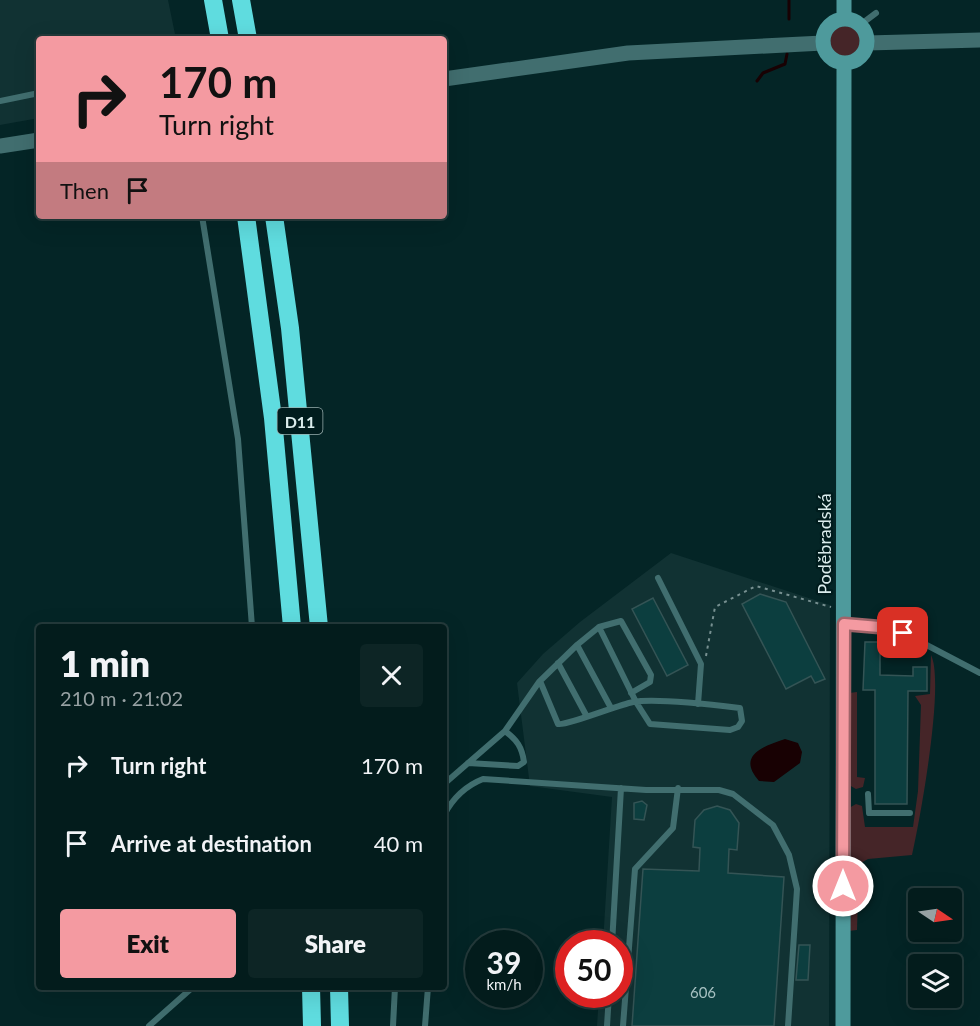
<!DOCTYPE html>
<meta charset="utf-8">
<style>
body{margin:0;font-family:Lato,sans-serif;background:#0d2525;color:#f1f3f6;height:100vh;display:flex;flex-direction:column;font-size:22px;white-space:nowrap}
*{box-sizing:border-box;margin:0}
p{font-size:20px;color:#97a1a3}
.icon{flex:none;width:33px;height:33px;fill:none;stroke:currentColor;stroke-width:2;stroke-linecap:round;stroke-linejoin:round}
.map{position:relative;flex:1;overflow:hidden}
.sheet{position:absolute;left:36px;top:624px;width:411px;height:366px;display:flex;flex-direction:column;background:#031c1c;border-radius:6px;box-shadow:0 6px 24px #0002,0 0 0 2px #243a3b}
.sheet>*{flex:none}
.banner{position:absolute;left:36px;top:36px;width:411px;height:183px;border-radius:6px;box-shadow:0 6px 24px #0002,0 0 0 2px #243a3b;background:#f49aa1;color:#111;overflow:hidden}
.needle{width:39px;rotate:103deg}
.buttons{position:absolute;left:908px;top:888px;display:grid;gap:12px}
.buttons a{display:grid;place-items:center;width:54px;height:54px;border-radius:6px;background:#031c1c;box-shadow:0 6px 24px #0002,0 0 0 2px #243a3b;font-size:30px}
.speed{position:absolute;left:465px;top:930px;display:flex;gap:12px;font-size:30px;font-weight:700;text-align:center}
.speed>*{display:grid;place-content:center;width:78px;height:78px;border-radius:50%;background:#031c1c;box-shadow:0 6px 24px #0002,0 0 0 2px #243a3b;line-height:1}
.speed small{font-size:15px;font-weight:400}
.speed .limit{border:9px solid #d22;background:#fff;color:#111}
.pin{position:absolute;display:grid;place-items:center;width:51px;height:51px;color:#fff;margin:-26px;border-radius:12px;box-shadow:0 3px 9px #0006}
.me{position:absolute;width:66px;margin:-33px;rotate:0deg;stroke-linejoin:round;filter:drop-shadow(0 0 4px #0008)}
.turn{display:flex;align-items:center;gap:21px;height:126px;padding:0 24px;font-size:27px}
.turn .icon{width:78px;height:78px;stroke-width:2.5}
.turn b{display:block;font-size:42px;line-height:51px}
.then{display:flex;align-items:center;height:57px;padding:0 24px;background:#0003;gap:12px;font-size:22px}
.round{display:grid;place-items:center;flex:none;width:63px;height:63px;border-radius:6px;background:#0d2525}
.headline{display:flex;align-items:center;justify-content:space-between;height:102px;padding:0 24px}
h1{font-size:36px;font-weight:800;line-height:45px}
.primary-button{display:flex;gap:12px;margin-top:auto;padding:12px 24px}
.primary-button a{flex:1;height:69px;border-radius:6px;background:#f49aa1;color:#111;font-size:24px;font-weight:800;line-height:69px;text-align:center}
.primary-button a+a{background:#0d2525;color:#f1f3f6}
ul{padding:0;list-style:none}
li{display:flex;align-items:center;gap:18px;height:78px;padding:0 24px}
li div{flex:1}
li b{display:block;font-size:22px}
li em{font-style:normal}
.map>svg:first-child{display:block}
.built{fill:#113233}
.green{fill:#452528}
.water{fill:#180103}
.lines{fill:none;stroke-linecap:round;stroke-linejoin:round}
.stream{stroke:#180103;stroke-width:3}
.building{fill:#0c3e3f;stroke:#345455;stroke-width:1.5}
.path{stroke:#779091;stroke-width:2;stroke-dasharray:3 4.5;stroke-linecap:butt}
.service{stroke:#416e6f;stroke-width:6}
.tertiary{stroke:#416e6f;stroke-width:15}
.secondary{stroke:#4e9a9c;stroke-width:15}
.motorway{stroke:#5fdcdf;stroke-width:18}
.route-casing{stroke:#9f6469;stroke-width:15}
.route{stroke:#f49aa1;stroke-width:10}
.labels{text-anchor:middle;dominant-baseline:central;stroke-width:4.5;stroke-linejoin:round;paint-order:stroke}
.number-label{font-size:15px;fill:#a6c0c1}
.shield{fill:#001c1d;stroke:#99aeae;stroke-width:1.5}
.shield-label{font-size:16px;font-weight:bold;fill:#daecec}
.street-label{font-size:18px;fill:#daecec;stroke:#001c1d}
</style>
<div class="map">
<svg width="980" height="1026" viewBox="0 0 980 1026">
<rect width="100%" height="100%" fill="#042526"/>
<path class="built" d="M0 0H168L176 39H39V118L0 125Z
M671 553 830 605 829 1026H597L599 995 620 994V944L603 943 612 797 530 786 517 683 543 654 580 622Z"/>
<path class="green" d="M829 42a16 16 0 1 1 32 0a16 16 0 1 1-32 0Z
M931 655C945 683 920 820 912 855L868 859 859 864 857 930 849 931V808L856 804 862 806 865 827H913L918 791 921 705 915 696 930 694Z
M857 692V777L865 778 863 787 856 789 849 785V693Z"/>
<path class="water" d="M785 739 798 743 802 752 800 763 774 782 759 781C736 755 764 746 785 739Z"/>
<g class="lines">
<path class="stream" d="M789 19V0
M757 81 763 73 785 64 787 54"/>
</g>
<path class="building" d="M760 594 786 602 825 679 815 683 811 676 786 689 742 604Z
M653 598 688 665 667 676 632 609Z
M865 642H880V675L913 676V667H927V691H908L907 804H875V690H863Z
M642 801 647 805 644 820 634 819V803Z
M717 806 730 810 739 823 737 850 729 849 728 873 784 877 774 1026H632L643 869 699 871 700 848 693 847 695 820 704 810Z
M799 945H810L808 980H796Z"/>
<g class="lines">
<path class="path" d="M706 656 715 607 756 586 831 607"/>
<path class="service" d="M860 25 876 13
M0 101 39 93
M202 216 238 439 252 627
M658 578 701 664 698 704
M845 624 898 630 980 673
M599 627 621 621 651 675 650 682 631 693
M577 645 540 681 558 724C566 726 618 705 633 702 657 698 715 705 740 708L742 721 738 727 730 730 650 724 636 702 599 627 577 645 611 708
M558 663 586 715
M468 763 518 766 524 762C522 747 517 740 505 731
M444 784 505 731 539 682
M868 794 869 813H910
M444 815C453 798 465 786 483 779L646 790H719L733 794 773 825 789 855 797 889 788 1026
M612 944 621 788
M149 1026 193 987
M393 1026 395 987
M425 1026 428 987
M607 1026 609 994
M623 1026 635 869 673 828 678 788"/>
<path class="tertiary" d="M867 43 980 40
M444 79 628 53 823 43
M0 146 39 140"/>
<path class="secondary" d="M844 19V0
M823 41a22 22 0 1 1 44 0a22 22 0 1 1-44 0Z
M843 1026 844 63"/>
<path class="motorway" d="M213 0 220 39
M241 0 248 39
M246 216 273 418 292 627
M274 216 290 328 319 627
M311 987 312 1026
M339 987 340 1026"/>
</g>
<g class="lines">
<g class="route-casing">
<path id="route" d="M843 886 844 624 891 628 903 633"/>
</g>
<use href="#route" class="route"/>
</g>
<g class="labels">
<g class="number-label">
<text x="703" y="992">606</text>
</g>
<rect class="shield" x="277.5" y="408" width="45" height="26" rx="4.5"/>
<g class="shield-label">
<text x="300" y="421">D11</text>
</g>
<g class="street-label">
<text transform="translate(824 544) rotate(-90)">Poděbradská</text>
</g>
</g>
</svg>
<div class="buttons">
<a><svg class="needle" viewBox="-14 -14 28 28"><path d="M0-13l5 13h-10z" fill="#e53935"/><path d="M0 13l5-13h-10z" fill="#97a1a3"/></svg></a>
<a><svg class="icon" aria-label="layers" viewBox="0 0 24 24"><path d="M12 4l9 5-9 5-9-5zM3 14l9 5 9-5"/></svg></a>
</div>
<div class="speed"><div>39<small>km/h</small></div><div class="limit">50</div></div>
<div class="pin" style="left:903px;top:633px;background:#d93025"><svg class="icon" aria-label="arrive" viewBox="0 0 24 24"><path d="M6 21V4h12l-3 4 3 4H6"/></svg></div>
<svg class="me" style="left:843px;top:886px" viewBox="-20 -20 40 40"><circle r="17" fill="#f49aa1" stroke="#fff" stroke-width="3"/><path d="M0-11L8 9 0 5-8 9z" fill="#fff"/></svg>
<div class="banner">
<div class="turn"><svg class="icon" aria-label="right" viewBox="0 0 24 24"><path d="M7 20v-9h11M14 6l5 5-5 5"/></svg><div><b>170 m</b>Turn right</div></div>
<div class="then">Then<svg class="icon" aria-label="arrive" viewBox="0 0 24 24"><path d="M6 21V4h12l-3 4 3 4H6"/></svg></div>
</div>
<section class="sheet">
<div class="headline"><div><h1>1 min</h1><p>210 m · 21:02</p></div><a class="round"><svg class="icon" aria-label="close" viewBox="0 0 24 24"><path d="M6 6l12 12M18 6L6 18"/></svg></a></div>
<ul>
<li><svg class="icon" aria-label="right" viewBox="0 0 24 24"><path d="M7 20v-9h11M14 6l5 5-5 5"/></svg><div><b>Turn right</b></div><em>170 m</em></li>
<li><svg class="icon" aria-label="arrive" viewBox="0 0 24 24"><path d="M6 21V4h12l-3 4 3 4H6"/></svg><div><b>Arrive at destination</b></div><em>40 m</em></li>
</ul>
<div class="primary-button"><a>Exit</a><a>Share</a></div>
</section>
</div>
